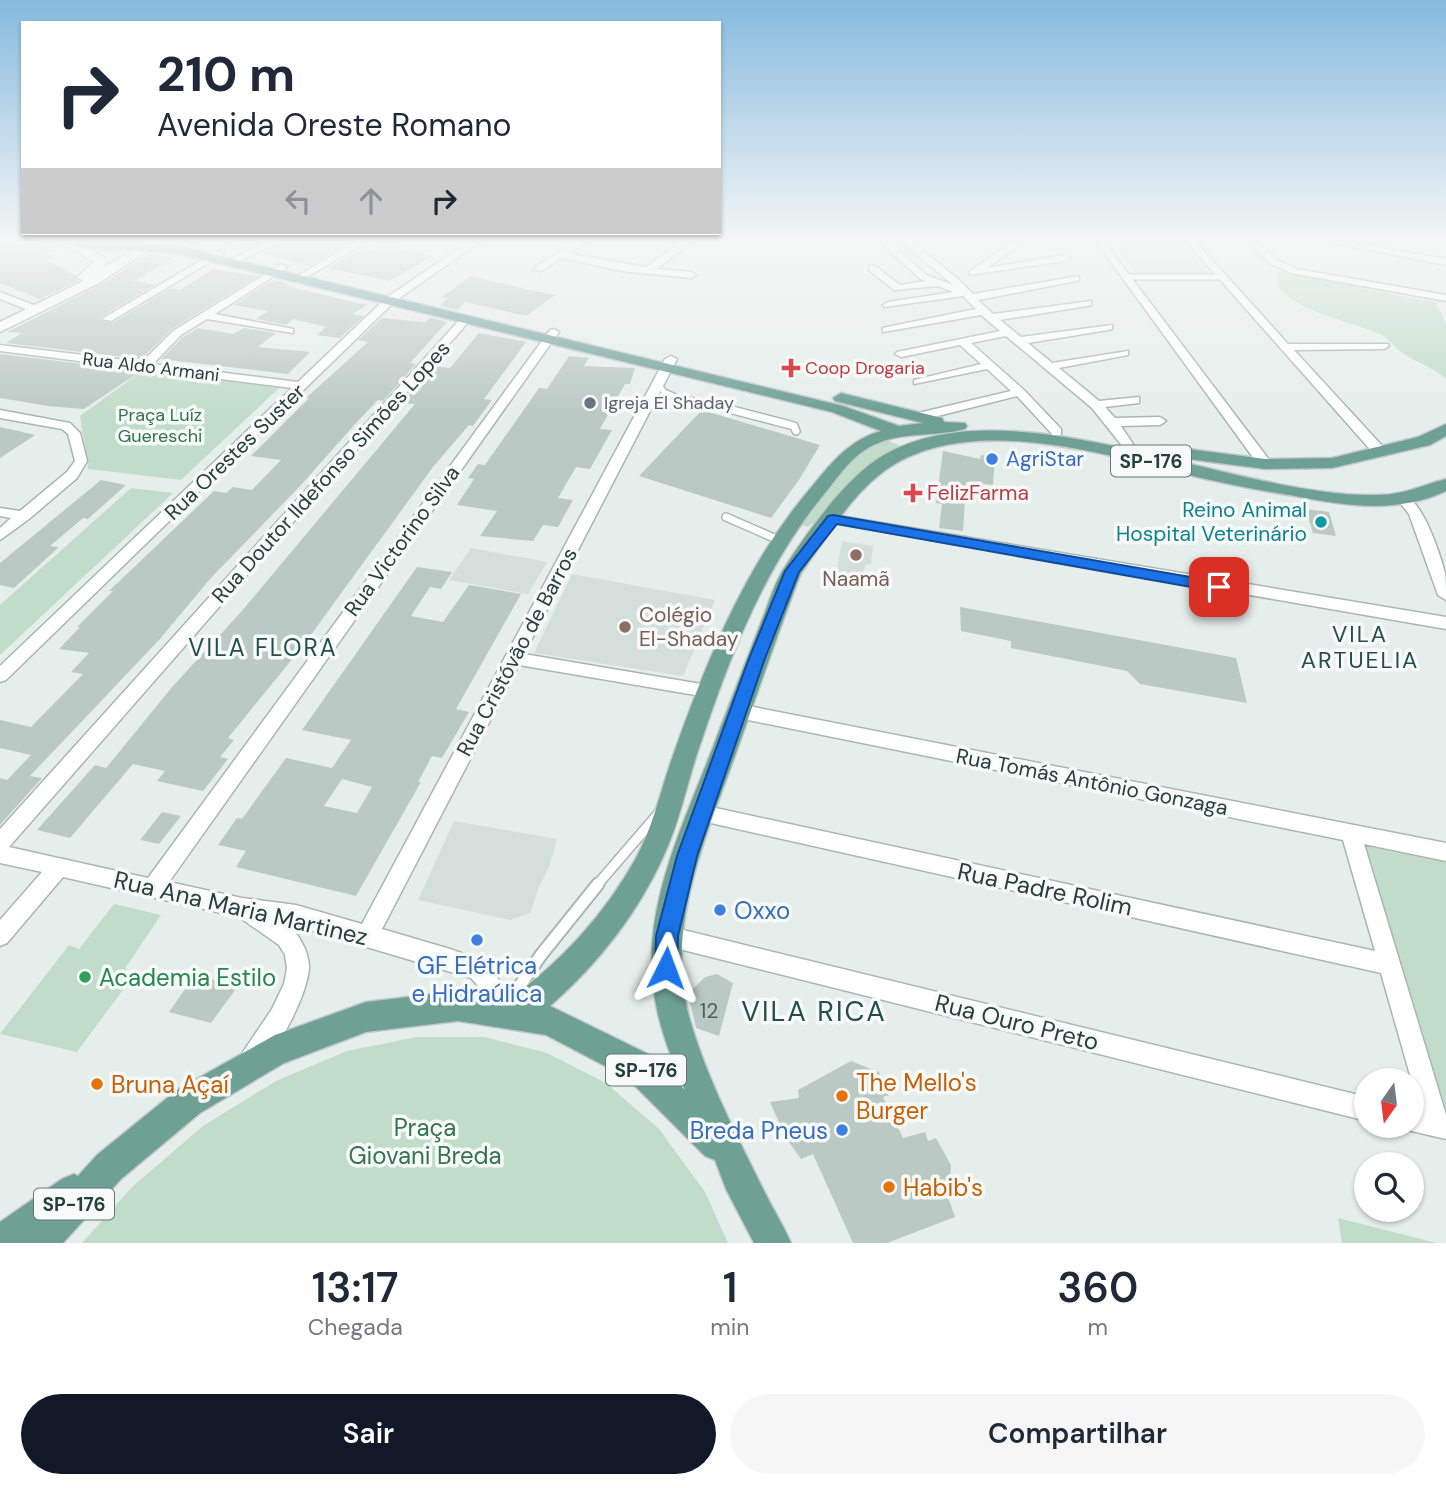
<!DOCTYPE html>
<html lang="pt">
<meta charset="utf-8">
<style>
body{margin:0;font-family:"DM Sans",sans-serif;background:#f6f6f7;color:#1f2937;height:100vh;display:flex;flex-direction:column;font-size:26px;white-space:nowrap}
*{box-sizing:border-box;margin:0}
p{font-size:23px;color:#747a83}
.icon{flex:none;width:38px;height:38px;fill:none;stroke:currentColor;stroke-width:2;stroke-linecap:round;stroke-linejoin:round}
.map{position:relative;height:1243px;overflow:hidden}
.details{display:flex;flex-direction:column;background:#fff;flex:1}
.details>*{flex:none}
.banner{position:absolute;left:21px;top:21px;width:700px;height:214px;border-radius:0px;box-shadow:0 2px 5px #0004;background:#fff;color:#1f2937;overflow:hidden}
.needle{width:46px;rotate:194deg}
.buttons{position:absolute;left:1354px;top:1068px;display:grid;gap:14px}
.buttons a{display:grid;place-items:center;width:70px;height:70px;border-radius:50%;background:#fff;box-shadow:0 2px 5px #0004;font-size:35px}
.pin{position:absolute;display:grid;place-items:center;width:60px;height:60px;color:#fff;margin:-30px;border-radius:14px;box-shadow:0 4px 10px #0006}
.me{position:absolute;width:77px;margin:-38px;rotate:3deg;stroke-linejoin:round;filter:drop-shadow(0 0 5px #0008)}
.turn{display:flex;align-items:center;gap:24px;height:147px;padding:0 21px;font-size:32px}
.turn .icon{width:91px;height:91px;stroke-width:2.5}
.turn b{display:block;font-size:49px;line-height:60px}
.lanes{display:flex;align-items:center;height:66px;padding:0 21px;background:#0003;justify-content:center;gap:35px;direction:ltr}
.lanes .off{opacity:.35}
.eta{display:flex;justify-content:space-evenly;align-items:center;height:119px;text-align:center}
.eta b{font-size:42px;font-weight:600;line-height:49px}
.action{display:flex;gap:14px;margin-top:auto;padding:14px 21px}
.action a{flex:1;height:80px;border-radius:42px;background:#111827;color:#fff;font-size:28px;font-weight:600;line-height:80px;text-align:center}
.action a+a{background:#f6f6f7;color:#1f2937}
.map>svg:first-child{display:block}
.built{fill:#d4deda}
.green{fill:#c1ddc9}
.building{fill:#bbc9c4;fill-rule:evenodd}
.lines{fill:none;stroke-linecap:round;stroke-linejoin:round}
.service-far3-casing{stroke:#a9b6b2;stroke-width:8}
.service-far2-casing{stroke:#a9b6b2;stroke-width:10}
.service-far1-casing{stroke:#a9b6b2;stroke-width:12}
.service-casing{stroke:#a9b6b2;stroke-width:15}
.minor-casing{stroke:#a9b6b2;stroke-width:3}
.tertiary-casing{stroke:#a9b6b2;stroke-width:3}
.primary-casing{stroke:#c2c9c8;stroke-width:3}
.service-far3{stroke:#fff;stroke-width:5}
.service-far2{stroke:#fff;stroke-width:7}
.service-far1{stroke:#fff;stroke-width:9}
.service{stroke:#fff;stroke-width:11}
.minor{fill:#fff;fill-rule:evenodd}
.tertiary{fill:#fff;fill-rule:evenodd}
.primary{fill:#6ea094;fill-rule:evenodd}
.route{fill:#1a73e8;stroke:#114b97;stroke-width:2}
.health-dot{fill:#e0444e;stroke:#f7faf9;stroke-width:2.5}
.worship-dot{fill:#6b7280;stroke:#f7faf9;stroke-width:2.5}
.shop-dot{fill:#3f7fe0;stroke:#f7faf9;stroke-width:2.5}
.culture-dot{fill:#0f9aa8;stroke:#f7faf9;stroke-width:2.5}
.education-dot{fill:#8d6e63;stroke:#f7faf9;stroke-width:2.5}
.leisure-dot{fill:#2e9e5b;stroke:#f7faf9;stroke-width:2.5}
.food-dot{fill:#e8710a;stroke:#f7faf9;stroke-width:2.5}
.labels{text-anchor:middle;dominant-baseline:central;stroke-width:7;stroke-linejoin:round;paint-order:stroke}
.far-street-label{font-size:18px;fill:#263f39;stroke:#f7faf9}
.far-health-label{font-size:18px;fill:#be3a42;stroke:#f7faf9;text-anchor:start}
.far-worship-label{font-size:18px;fill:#5b616d;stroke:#f7faf9;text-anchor:start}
.far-park-label{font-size:18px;fill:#33734d;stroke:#f7faf9}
.shield{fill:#f7faf9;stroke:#657773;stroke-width:2}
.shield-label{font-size:19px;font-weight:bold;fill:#263f39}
.street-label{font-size:21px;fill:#263f39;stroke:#f7faf9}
.shop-label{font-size:21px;fill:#366cbe;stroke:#f7faf9;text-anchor:start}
.health-label{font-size:21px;fill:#be3a42;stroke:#f7faf9;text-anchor:start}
.culture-label{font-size:21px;fill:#0d838f;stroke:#f7faf9;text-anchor:end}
.education-label{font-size:21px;fill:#785e54;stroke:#f7faf9}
.near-number-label{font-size:21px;fill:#4b625c}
.neighbourhood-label{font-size:23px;letter-spacing:2px;fill:#235046;stroke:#f7faf9}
.quarter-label{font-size:24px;letter-spacing:2px;fill:#235046;stroke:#f7faf9}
.near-street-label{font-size:24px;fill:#263f39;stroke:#f7faf9}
.near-shop-label{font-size:24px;fill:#366cbe;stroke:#f7faf9;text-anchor:start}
.near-leisure-label{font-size:24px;fill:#27864d;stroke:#f7faf9;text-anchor:start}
.near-food-label{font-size:24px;fill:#c56008;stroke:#f7faf9;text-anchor:start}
.near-park-label{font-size:24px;fill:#33734d;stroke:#f7faf9}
.near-quarter-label{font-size:28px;letter-spacing:2px;fill:#235046;stroke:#f7faf9}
</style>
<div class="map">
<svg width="1446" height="1243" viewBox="0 0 1446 1243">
<rect width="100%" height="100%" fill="#e6eeeb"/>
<path class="built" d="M1109 239H1179L1210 275H1137Z
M842 541 873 546 871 564 865 565 863 585 823 580 825 573 836 574Z
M471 548 547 562 528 594 449 580Z
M572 574 715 600 683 676 534 653Z
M454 821 557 839 549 867 539 887 530 913 510 920 418 900Z"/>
<path class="green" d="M1278 271 1436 303 1446 324V379C1431 365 1415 363 1400 351 1393 346 1388 338 1380 334 1361 324 1263 305 1278 271Z
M143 370 279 388 181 480 88 469 80 416Z
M884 439 901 446C887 453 874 460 863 470 844 489 829 512 808 527L802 525 856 453Z
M131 488 173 493 0 655V605Z
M1365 846 1446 862V1108L1441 1107Z
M114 904 161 915 126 967 125 987 77 1052 0 1034 69 945 79 949Z
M417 1037H484L547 1053 606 1083 659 1129 705 1192 728 1243H82L132 1187 203 1126 276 1081 347 1051Z
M1338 1218 1437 1243H1342Z"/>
<path class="building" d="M0 239H31L55 250 44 253 54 257 46 260 75 275 78 281 40 299 0 283Z
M226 239H267L247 249 225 244Z
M285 239H326L347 244 309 266 262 253Z
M383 245 433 256 389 281 328 268 363 248 374 250Z
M150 254 174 258 134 281 155 285 101 317 100 320 112 323 171 288 180 290 213 269 258 276 172 329 141 359 6 343 22 333 7 332 100 285Z
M471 276 530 290 555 295 526 316 465 302 458 310 440 306 448 298 442 297Z
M273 280 290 284 286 286 367 305 352 314 364 316 340 338 317 335 326 327 293 319 286 325 256 319 268 311 234 305Z
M430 317 447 322 410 363 416 364 383 401 378 400 356 423 301 485 210 579 159 640 30 776 42 778 0 825V778L7 780 31 755 0 748V720L31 727 83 674 71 672 89 653 59 649 80 627H77L113 591H109L214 491 226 493 233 487 252 490 281 460 251 456 309 398H306L368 342 358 340 382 318 425 322Z
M198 328 233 334 244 328 276 333 258 347 310 352 288 374 161 359 183 337Z
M479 333 526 342 484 399 492 400 473 426 469 425 433 467 302 647 228 738 234 740 220 757 228 759 203 791 157 781 165 771 133 764 70 838 37 830 95 765 106 768 173 686 241 612 415 404 401 403 434 366 450 368Z
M0 354 141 371 84 409 48 406 0 398Z
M569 356 589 358 584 366 635 368 630 384H625L600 429 612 430 590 469 576 467 558 498 573 500 558 527 543 525 533 541 480 536 497 511 457 505 474 479 468 478 478 464 485 465 539 388 547 389Z
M702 410 820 445 799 480 771 518 639 476Z
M0 427 18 431 35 435 0 458Z
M943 451 980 459 981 455 995 457 993 485 966 482 963 531 939 528 942 504 936 503Z
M101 480 126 485 88 519 83 518 50 546 59 547 14 588 0 585V563Z
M1306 509 1329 512 1336 536 1313 533Z
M417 567 452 572 441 589 430 587 411 616 443 622 469 585 521 594 456 709 469 712 442 758 432 756 418 782H421L356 896 236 867 246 851 218 845 237 818 242 819 286 758 332 768 351 740 302 730ZM342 779 372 787 357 813 324 806Z
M960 607 1236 658 1247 703 1140 684 1127 671 1011 648V641L961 631Z
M162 812 181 816 159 844 140 840Z
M717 974 733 983 719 1036 696 1028 688 994 705 977Z
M195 975 238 986 211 1023 169 1012Z
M851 1061 879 1072 889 1095 883 1097 903 1138 925 1132 928 1141 936 1138 951 1165 949 1200 955 1217 887 1243H853L813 1154 801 1159 786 1138 770 1102 799 1098 798 1090Z"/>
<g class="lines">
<g class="service-far3-casing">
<path id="service-far3" d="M1127 277H1223
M658 384 664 392 685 401"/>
</g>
<g class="service-far2-casing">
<path id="service-far2" d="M676 399 717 406 794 426 796 431
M726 517 781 541"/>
</g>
<g class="service-far1-casing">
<path id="service-far1" d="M597 885 659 813"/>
</g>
<g class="service-casing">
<path id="service" d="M506 1006 541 955 598 884"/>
</g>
<g class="minor-casing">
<path id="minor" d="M189 239H201L186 247H180V243Z
M272 239H283L233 265 225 263Z
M361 239H372L300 281 292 279Z
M473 239H484L394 302 6 680 0 682V666L292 388 0 351V345L142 362 173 331 282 264 287 267 285 269 215 314 293 329V333L207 319 181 335 153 364 298 382 386 298Z
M580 239H591L569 254 646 267 686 239H695L657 269 691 272 696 275 691 278 622 271 562 258 541 271 533 269Z
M877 239H887L926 275 953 285 898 239H908L958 279 973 294 1079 276V280L1076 281 978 300 993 314 1091 301V305L1087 306 1000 320 1021 337 1112 325V329L1108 330 1028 343 1052 363 1128 351V355L1059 368 1099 401 1139 397V403L1105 407 1115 418 1160 417 1166 421 1160 425 1121 426 1133 444 1131 447H1123L1092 408 1006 336 971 343 1024 390 1061 429V435H1053L1017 396 918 421 914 420V414L1011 391 987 369 914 384V380L981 364 960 345 901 357 895 354 897 352 1000 331 981 315 883 332V328L887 327 976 309 963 296 884 307 883 305 888 302 953 292 938 286 894 290 869 270V266H875L900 285 926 281 920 279Z
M1017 239H1028L987 268 1065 255 1070 258 1065 261 970 275V271Z
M1094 239H1102L1270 461V467H1260Z
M1184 239H1193L1288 344H1388L1389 346 1384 349 1294 350 1385 449V455H1375Z
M1244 239H1254L1277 260 1297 269 1446 295V301L1291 273 1271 264Z
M1313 239H1331L1446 259V265Z
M217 251 225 253 111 321 102 319Z
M0 292 39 307 40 309 31 311 0 299Z
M462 317 471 319 9 847 148 878 550 330 554 329 559 332 169 882 242 898 296 905 362 924 665 359 671 356 677 359 524 654 707 685 713 686 715 691 713 696 707 697 519 665 382 929 450 949 487 962 500 982 508 1009 505 1017 497 1020 489 1017 480 988 471 978 286 923C299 934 308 950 309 966 309 993 275 1060 251 1070L243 1066 239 1058 272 1009 284 984 287 968 285 955 279 945 239 917 63 877 7 943 0 946V920L42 872 0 863V829Z
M0 410 70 423 80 433 87 461 77 478 29 519 0 540V528L11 518 0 516V508L20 511 67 472 75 461 68 434 62 429 0 418Z
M1405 496C1423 502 1440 554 1445 573 1446 581 1446 591 1446 600L1438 595 1409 514 1398 500Z
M833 515 1446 617V629L828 522 826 519 828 516Z
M738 704 1446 843V861L1364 844 1446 1115V1139L1403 1129 1402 1125H1412V1108L1420 1110 1381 973 702 821 695 819 692 813 695 807 702 805 1375 951 1343 840 738 718 732 716 729 711 732 706Z
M667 926 1367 1097V1121L667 946 660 943 656 936 660 929Z"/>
</g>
<g class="tertiary-casing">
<path id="tertiary" d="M151 239H165L99 283 0 332V322L83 281 77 277 94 262 69 247V241H77L105 258V267Z"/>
</g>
<g class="primary-casing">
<path id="primary" d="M48 239 175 245 843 406 899 426 923 423 835 401 833 398 841 393 942 418 944 422 965 423 967 426 965 429C931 438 899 430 868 448 848 460 836 480 821 498 761 572 727 664 697 754 686 788 679 823 664 855 638 913 598 964 550 1006L648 1054 685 1090C672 1060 660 1030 655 999 638 908 688 816 718 734 733 696 747 658 762 620 769 603 774 583 785 567 806 534 843 482 876 460 1003 376 1234 499 1378 495 1404 495 1422 485 1446 479V491C1397 514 1347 506 1295 496 1263 491 1232 485 1201 478 1110 456 975 412 890 467 853 491 827 537 801 573L797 583C775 641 755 700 734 758 704 842 664 930 690 1020 707 1079 737 1136 764 1191 773 1209 783 1225 791 1243H754L726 1189 715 1160 705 1156 626 1077 546 1035 458 1021 366 1032 284 1063 200 1113 121 1179 63 1243H0V1222L62 1179 74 1174 78 1176 97 1155 177 1090 275 1035 366 1002 458 991 510 999C562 961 605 914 636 858 654 825 661 788 674 753 707 660 745 566 809 490 831 464 847 441 881 431L832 412 175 253 84 248Z
M1446 424V436L1430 445 1332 468 1265 469 1165 456 1156 451 1165 446 1265 459 1332 458 1418 437Z"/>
</g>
<use href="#service-far3" class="service-far3"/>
<use href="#service-far2" class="service-far2"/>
<use href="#service-far1" class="service-far1"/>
<use href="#service" class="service"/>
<use href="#minor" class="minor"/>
<use href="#tertiary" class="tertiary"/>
<use href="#primary" class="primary"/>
</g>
<linearGradient id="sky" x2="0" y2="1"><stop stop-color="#86bade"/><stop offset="0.58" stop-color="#f4f7f6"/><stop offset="1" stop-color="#f4f7f6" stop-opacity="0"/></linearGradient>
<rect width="1446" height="413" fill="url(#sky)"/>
<path class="route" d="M833 515 1219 582 1227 587 1219 592 837 524 799 572 764 661 697 856 678 936 677 968 673 976 666 979 658 976 655 968 656 936 677 856 748 661 785 571 828 516Z"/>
<g class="health-dot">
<path d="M787.5 357.5h7v7h7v7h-7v7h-7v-7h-7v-7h7z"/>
<path d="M909.5 482.5h7v7h7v7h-7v7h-7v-7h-7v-7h7z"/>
</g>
<circle class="worship-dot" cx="590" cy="403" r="7"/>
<g class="shop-dot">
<circle cx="992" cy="459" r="7"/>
<circle cx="720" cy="910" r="7"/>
<circle cx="477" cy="940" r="7"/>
<circle cx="842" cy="1130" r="7"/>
</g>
<circle class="culture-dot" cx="1321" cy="522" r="7"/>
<g class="education-dot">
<circle cx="856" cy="555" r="7"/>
<circle cx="625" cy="627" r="7"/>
</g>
<circle class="leisure-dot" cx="85" cy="977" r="7"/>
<g class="food-dot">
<circle cx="97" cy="1084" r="7"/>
<circle cx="842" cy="1096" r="7"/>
<circle cx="889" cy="1187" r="7"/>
</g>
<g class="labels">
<g class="far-street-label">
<text transform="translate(151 367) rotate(7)">Rua Aldo Armani</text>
</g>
<g class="far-health-label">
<text x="805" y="368">Coop Drogaria</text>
</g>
<g class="far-worship-label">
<text x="604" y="403">Igreja El Shaday</text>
</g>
<g class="far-park-label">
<text x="160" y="415">Praça Luíz<tspan x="160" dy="21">Guereschi</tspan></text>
</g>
<g class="shield">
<rect x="1111" y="445.5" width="80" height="31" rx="5"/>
<rect x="606" y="1054.5" width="80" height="31" rx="5"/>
<rect x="34" y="1188.5" width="80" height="31" rx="5"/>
</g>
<g class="shield-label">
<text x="1151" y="461">SP-176</text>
<text x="646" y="1070">SP-176</text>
<text x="74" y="1204">SP-176</text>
</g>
<g class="street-label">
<text transform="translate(235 452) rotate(-44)">Rua Orestes Suster</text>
<text transform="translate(331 472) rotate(-48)">Rua Doutor Ildefonso Simões Lopes</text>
<text transform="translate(402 541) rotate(-54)">Rua Victorino Silva</text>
<text transform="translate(517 652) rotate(-62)">Rua Cristóvão de Barros</text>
<text transform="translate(1092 782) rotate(11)">Rua Tomás Antônio Gonzaga</text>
</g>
<g class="shop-label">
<text x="1006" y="459">AgriStar</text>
</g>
<g class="health-label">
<text x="927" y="493">FelizFarma</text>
</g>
<g class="culture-label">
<text x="1307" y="510">Reino Animal<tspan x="1307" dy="24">Hospital Veterinário</tspan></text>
</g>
<g class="education-label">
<text x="856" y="579">Naamã</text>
<text x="639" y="615" text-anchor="start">Colégio<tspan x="639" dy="24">El-Shaday</tspan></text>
</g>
<g class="near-number-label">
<text x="709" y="1011">12</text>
</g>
<g class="neighbourhood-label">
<text x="1360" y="634">VILA<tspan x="1360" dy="26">ARTUELIA</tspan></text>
</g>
<g class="quarter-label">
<text x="263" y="647">VILA FLORA</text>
</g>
<g class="near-street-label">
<text transform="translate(1045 889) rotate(12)">Rua Padre Rolim</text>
<text transform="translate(241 908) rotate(13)">Rua Ana Maria Martinez</text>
<text transform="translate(1017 1022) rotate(14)">Rua Ouro Preto</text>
</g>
<g class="near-shop-label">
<text x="734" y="910">Oxxo</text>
<text x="477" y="965" text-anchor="middle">GF Elétrica<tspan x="477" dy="28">e Hidraúlica</tspan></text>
<text x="828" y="1130" text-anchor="end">Breda Pneus</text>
</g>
<g class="near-leisure-label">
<text x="99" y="977">Academia Estilo</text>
</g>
<g class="near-food-label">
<text x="856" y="1082">The Mello's<tspan x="856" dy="28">Burger</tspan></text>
<text x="111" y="1084">Bruna Açaí</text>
<text x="903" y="1187">Habib's</text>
</g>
<g class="near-park-label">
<text x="425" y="1127">Praça<tspan x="425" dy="28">Giovani Breda</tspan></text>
</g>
<g class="near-quarter-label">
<text x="814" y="1011">VILA RICA</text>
</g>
</g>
</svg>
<div class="buttons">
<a><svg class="needle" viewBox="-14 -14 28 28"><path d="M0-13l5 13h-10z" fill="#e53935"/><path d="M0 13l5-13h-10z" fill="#747a83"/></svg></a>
<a><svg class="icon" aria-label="search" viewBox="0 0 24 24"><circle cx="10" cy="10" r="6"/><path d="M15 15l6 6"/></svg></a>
</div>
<div class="pin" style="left:1219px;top:587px;background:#d93025"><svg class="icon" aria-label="arrive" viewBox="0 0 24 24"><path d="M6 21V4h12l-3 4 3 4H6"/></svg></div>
<svg class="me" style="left:666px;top:968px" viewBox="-20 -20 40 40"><path d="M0-17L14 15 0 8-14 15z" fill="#1a73e8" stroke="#fff" stroke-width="4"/></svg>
<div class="banner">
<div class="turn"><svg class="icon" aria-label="right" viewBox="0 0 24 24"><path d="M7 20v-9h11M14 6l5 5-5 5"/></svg><div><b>210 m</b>Avenida Oreste Romano</div></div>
<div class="lanes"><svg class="icon off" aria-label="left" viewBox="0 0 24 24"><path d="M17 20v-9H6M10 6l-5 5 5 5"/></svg><svg class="icon off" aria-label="ahead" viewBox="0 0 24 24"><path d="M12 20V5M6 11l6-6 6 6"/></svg><svg class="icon" aria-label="right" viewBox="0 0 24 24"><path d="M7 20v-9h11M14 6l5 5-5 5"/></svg></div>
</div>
</div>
<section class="details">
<div class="eta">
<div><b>13:17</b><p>Chegada</p></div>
<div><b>1</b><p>min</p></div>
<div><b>360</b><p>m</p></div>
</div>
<div class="action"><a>Sair</a><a>Compartilhar</a></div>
</section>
